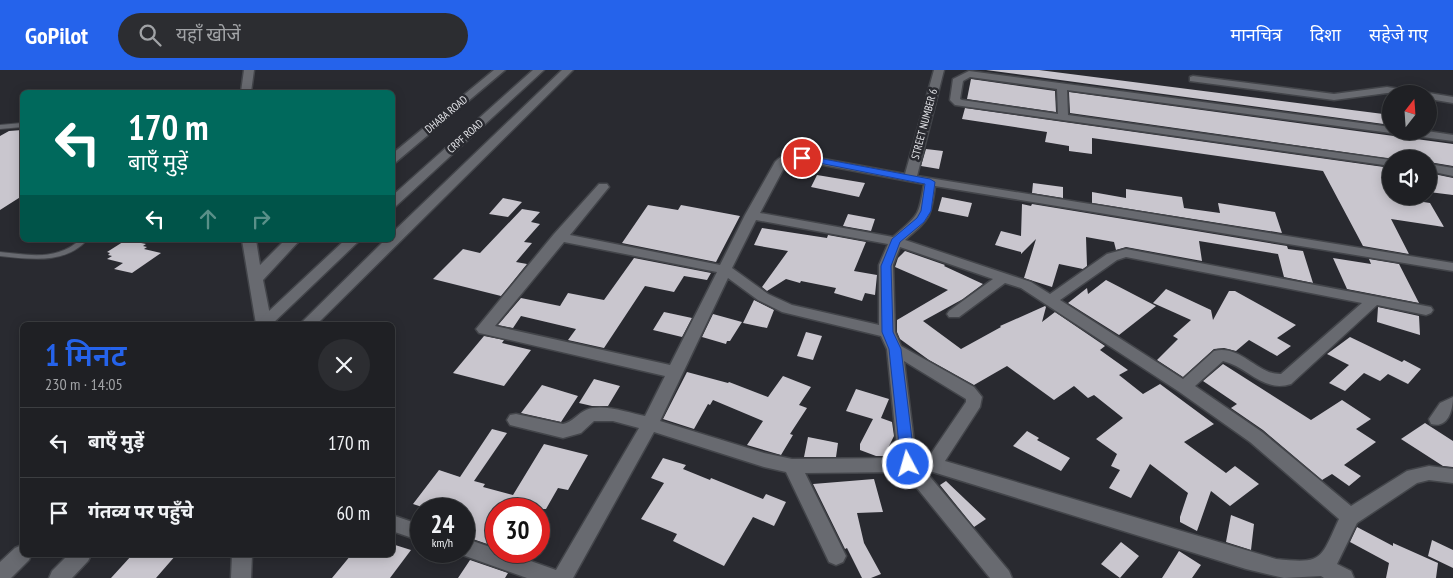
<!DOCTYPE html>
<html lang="hi">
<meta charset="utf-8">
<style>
body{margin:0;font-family:"PT Sans Narrow","Noto Sans Devanagari",sans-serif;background:#2c2d31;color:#f1f3f6;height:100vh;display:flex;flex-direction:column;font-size:19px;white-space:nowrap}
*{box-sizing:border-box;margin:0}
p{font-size:16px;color:#a1a3a6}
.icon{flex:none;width:28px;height:28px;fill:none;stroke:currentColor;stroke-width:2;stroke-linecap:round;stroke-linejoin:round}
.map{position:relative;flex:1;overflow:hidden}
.side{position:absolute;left:20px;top:252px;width:375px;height:235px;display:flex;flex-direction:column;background:#1f2024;border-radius:8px;box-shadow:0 2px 12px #0003,0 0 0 1px #3c3e41}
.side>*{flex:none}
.banner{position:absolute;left:20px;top:20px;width:375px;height:152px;border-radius:8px;box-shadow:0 2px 12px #0003,0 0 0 1px #3c3e41;background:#00695c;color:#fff;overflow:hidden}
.needle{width:32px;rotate:17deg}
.fabs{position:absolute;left:1382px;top:15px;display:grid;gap:10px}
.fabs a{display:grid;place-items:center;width:55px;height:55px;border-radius:50%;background:#1f2024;box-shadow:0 2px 12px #0003,0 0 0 1px #3c3e41;font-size:25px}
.speed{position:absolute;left:410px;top:428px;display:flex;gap:10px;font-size:25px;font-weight:700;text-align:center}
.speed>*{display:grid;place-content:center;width:65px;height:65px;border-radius:50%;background:#1f2024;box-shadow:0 2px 12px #0003,0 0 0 1px #3c3e41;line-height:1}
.speed small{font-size:12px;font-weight:400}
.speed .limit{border:8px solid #d22;background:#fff;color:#111}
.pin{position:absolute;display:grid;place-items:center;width:42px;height:42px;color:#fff;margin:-21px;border:2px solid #fff;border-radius:50%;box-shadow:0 1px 5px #0007}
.me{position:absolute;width:55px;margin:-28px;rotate:354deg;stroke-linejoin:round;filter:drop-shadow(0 0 4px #0008)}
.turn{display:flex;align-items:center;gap:18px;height:105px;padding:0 25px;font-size:22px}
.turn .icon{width:65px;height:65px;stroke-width:2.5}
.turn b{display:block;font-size:35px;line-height:42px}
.lanes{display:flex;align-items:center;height:48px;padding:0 25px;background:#0003;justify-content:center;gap:25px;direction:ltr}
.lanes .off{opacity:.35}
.round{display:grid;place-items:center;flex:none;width:52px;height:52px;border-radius:26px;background:#2c2d31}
.headline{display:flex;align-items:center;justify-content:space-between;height:85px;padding:0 25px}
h1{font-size:30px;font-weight:600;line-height:38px;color:#2563eb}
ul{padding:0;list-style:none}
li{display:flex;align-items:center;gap:15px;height:70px;padding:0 25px;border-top:1px solid #3c3e41}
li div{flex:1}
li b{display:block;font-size:19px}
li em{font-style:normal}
header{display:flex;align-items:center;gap:30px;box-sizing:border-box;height:70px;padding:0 25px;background:#2563eb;color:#fff}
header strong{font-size:24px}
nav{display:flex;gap:28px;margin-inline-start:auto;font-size:18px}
.search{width:350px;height:45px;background:#2c2d31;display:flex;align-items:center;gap:12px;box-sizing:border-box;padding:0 18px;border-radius:28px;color:#a1a3a6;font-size:19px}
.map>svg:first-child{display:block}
.building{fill:#c9c6ce}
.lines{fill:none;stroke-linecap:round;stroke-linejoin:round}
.lane-casing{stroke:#43454a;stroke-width:2}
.street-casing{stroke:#43454a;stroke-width:3}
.secondary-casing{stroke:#43454a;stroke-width:3}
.lane{fill:#686a70;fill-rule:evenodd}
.street{fill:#686a70;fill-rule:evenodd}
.secondary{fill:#686a70;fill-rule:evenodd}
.route{fill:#2563eb;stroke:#184099}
.labels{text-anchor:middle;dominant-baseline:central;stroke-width:5;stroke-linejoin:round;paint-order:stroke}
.far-street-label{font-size:11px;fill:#e2e3e7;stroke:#292a30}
</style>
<header>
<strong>GoPilot</strong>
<div class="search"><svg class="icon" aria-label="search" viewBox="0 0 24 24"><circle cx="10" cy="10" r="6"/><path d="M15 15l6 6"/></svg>यहाँ खोजें</div>
<nav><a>मानचित्र</a><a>दिशा</a><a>सहेजे गए</a></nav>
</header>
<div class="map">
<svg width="1453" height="508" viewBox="0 0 1453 508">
<rect width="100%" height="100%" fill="#292a30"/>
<path class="building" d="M986 0H1039L1391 45V55Z
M971 9 1055 21 1056 42 967 29Z
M1069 22 1453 74V96L1429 92V89H1392L1070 43Z
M965 38 1391 98V127L1430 133 1444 157 1391 149 1409 184 1363 176 1323 101 1092 68V84L1069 81V76L1045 72 1047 62 962 49Z
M22 60V126L0 140V66L9 61Z
M926 79 943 81 939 99 921 96Z
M1429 103 1453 108V125L1429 122Z
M817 105 865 113 859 127 811 117Z
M1033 113 1063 117V128L1032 123Z
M1126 119 1182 127 1184 138 1220 143 1218 133 1275 142 1282 163 1092 133V122L1126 128Z
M942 127 972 133 968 147 938 141Z
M503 128 522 132 508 147 489 144Z
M1022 134 1031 136 1032 134 1287 176 1288 179 1303 181 1313 213 1284 207 1278 184 1199 171 1202 191 1126 177 1116 180 1114 172 1086 167 1087 196 1083 199 1059 194 1052 217 1024 208 1036 169 1021 184V182L995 175 1001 161 1021 166Z
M648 135 678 140 681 135 740 146 716 192 622 173Z
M522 139 540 142 531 152 540 154 524 172 532 173 516 192 527 194 501 226 433 209 463 179 480 183Z
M848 144 875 149 871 161 843 156Z
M762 158 827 168 828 165 866 172 854 201 877 205 875 225 865 223 862 231 834 223 836 218 801 211 800 213 786 209 767 221 762 217 788 181 754 175Z
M126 170 146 174 143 176 147 177 144 179 161 183 132 203 114 199 123 193 107 189 112 186 108 185 110 183 107 182Z
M905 181 945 195 944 196 983 214 963 229 923 251 961 279 1001 257 1000 256 1045 236 1046 237 1042 252 1055 242 1105 276 1100 280 1128 300 1119 305 1143 324 1160 314 1214 354 1184 372 1226 403 1235 396 1259 414 1230 436 1211 421 1197 461 1180 452V447L1188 423 1150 394 1131 428 1109 418 1120 400 1111 396 1117 384 1096 369 1123 348 1094 325 1088 328 1074 316 1054 330 1007 296 974 315 929 290 900 269 897 262V250L948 220 895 197 898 188Z
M634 188 711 203 707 210 684 206 674 222 645 216 604 278 568 270 576 259 521 246 513 258 498 255 521 228 560 236 568 223 604 230Z
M1333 188 1371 194 1369 189 1399 194 1419 233 1347 219Z
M1106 210 1156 236 1119 265 1068 233 1087 218 1088 224Z
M1166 219 1211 240 1213 250 1229 221H1235L1296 255 1277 268 1291 276 1277 286 1249 270 1236 281 1224 278 1214 279 1183 307 1157 290 1178 269 1173 266 1191 250 1153 233Z
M754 230 774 240 767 258 743 253Z
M1378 237 1419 246 1420 265 1377 252Z
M664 242 692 248 682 267 653 260Z
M713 244 742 252 730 271H727L726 274 702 267Z
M806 262 822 266 813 290 797 286Z
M484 266 504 270 502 273 531 280 504 316 453 303Z
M1350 267 1402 292 1404 290 1421 299 1408 314 1388 304 1380 311 1364 303 1345 321 1329 313 1349 295 1327 284Z
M1223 294 1311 350 1342 330 1371 349 1356 359 1376 372 1344 395 1361 406 1349 416 1332 404 1322 410 1263 360 1231 338 1237 334 1203 311Z
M687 302 728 313 729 312 768 327 783 306 811 317 799 335 807 338 790 364 793 365 781 385 747 375 763 351 713 330 710 335 708 334 694 359 663 349Z
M594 309 620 316 608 336H592L579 333Z
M542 315 578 326 561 352 521 343Z
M856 319 889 329 881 348 892 352 894 366 884 386H876L860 380V374L873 349 846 341Z
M1425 353 1453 371V397L1443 396 1401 369Z
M492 359 507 363 474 411 485 414 483 417 513 425 544 374 588 385 568 420 558 418 546 439H496V477L464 466V439H428L413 434 439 400 460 407Z
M1027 361 1039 368 1037 370 1070 388 1061 401 1013 376Z
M808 367 838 373 836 387H804Z
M663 388 686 395 683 399 710 410 711 408 763 429 766 424 786 432 774 456 753 447 724 496 673 471 677 464 641 449 664 413 651 408Z
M874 409 883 442 857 443 864 473 881 504 871 508H862L847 478 845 479 813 414Z
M946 411 986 449 974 457 940 415Z
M1231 445 1254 454 1251 480 1226 472Z
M1357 457 1393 476V473L1438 493 1436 508H1386L1389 493 1350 472Z
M1432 470 1453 480V498L1428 486Z
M1121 472 1139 486 1120 508 1101 494Z
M392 474 411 480 390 508H332L351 485H392Z
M1179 481 1201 495 1192 508H1162Z
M132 485H176L156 508H111Z
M470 490 508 503 505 508H458Z"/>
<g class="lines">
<g class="lane-casing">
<path id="lane" d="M22 53V57L0 59V55Z
M80 170H87C64 195 30 189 0 186V182C29 185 56 191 80 170Z"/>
</g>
<g class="street-casing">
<path id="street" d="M244 0H254L251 22H241Z
M494 0H505L396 92 392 93V84Z
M934 0H944L917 106 1453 193V201L935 116C931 149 929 149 905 170L1031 212 1050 224 1107 184 1126 179 1431 237 1433 240 1431 243 1426 245 1377 235 1291 314C1263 323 1248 297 1223 291L1195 316 1262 362 1351 436 1407 401 1429 396 1453 399V413L1429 410 1417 413 1357 453 1337 494 1351 501 1354 508H1324L1321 506 1284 508 1246 499 933 402H926L1009 501 1012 508H990L904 402 805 403 846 486 843 492 836 495 829 492 786 402 764 397 654 362 573 508H527L457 483 456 481H464V468L496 479V481H502L556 500 639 358 613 351H594L581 363 563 368 510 355 507 350 510 345 516 344 563 354C573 352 577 344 586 340 602 333 629 343 645 346L665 306 484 264 479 263 476 259 554 164 599 114H607L609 117 570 165 720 195 745 145 775 92C782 84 792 84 802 85L905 104ZM791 91H802L924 114C919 147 918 145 893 167L760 143 786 94ZM756 150 888 174 879 195V255L792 235 768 224 732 198ZM564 172 717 202 670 295 495 256ZM900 177 993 209 949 241 947 244 949 247H959L1005 213 1021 218 1178 321 1250 372 1339 449C1320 490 1323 494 1276 489L945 391 980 337 982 327 974 317 901 276 895 262 893 195ZM1126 187 1362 233 1281 304C1257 305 1241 274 1214 281L1183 309 1060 230 1117 190ZM728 208 758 230 782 242 881 266 887 279 898 388 792 389 764 383 660 351ZM904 291 966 329V332L928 388H916Z
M969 1 1391 57V61H1427L1453 65V71L1400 64 1395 62 1391 63 1067 20 1068 45 1391 90V96L955 35 950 30 953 9ZM970 7 1057 19 1058 44 962 30 960 29 963 11Z
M1193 6 1334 24 1387 17 1414 21 1419 24 1387 23 1334 30 1190 11V7Z
M1429 23 1453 27V33L1429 29V24H1426Z
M1429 94 1453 98V106L1429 101Z
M242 170H256L260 195 285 170H300L263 210 271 250 276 251 279 255 256 254Z
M1453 327C1453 340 1448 359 1431 354L1429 349 1440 333Z
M392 445 421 455V471L392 461Z
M232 485H252L251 508H231Z"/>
</g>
<g class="secondary-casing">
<path id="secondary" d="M533 0H544L396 136 392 137V126Z
M562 0H573L316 255H299L385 170H392V163Z
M345 170H360L271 255H254Z
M22 475V485H31L29 490 11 508H0V492L15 478Z
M68 485H91L88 491 72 508H49L52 501Z"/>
</g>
<use href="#lane" class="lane"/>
<use href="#street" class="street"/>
<use href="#secondary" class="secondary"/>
</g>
<path class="route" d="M802 85 930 109 935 112 931 141 924 152 900 172 891 196 893 262 901 279 915 394 913 398 908 400 903 398 901 394 889 279 882 262 881 196 892 169 917 148 921 141 925 114 799 89 798 88Z"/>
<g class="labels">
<g class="far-street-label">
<text transform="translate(446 44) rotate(-40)">DHABA ROAD</text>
<text transform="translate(924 54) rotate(-75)">STREET NUMBER 6</text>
<text transform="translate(465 66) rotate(-42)">CRPF ROAD</text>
</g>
</g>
</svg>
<div class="fabs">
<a><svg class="needle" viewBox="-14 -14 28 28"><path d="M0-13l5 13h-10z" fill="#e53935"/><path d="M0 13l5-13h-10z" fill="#a1a3a6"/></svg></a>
<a><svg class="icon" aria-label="sound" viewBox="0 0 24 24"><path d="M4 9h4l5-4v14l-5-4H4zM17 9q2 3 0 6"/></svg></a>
</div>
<div class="speed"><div>24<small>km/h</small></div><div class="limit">30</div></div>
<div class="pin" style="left:802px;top:88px;background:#d93025"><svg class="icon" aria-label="arrive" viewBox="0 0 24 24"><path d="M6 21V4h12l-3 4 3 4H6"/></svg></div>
<svg class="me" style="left:908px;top:394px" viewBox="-20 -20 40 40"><circle r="17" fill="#2563eb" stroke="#fff" stroke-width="3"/><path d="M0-11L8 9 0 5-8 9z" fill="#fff"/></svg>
<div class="banner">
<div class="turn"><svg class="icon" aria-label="left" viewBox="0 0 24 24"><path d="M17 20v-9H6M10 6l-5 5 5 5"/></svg><div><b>170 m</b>बाएँ मुड़ें</div></div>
<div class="lanes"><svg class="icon" aria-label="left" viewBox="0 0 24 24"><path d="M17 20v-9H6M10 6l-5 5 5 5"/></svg><svg class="icon off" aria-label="ahead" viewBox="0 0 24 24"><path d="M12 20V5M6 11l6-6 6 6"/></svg><svg class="icon off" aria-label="right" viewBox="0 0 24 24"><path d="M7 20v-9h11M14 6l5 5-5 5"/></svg></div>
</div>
<section class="side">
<div class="headline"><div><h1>1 मिनट</h1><p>230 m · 14:05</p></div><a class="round"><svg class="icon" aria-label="close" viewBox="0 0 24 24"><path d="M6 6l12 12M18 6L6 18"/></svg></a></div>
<ul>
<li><svg class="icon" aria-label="left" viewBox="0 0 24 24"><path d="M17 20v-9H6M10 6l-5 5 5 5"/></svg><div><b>बाएँ मुड़ें</b></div><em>170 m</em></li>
<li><svg class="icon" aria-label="arrive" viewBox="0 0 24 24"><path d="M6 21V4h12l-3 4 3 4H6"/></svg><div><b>गंतव्य पर पहुँचे</b></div><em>60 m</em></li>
</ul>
</section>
</div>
